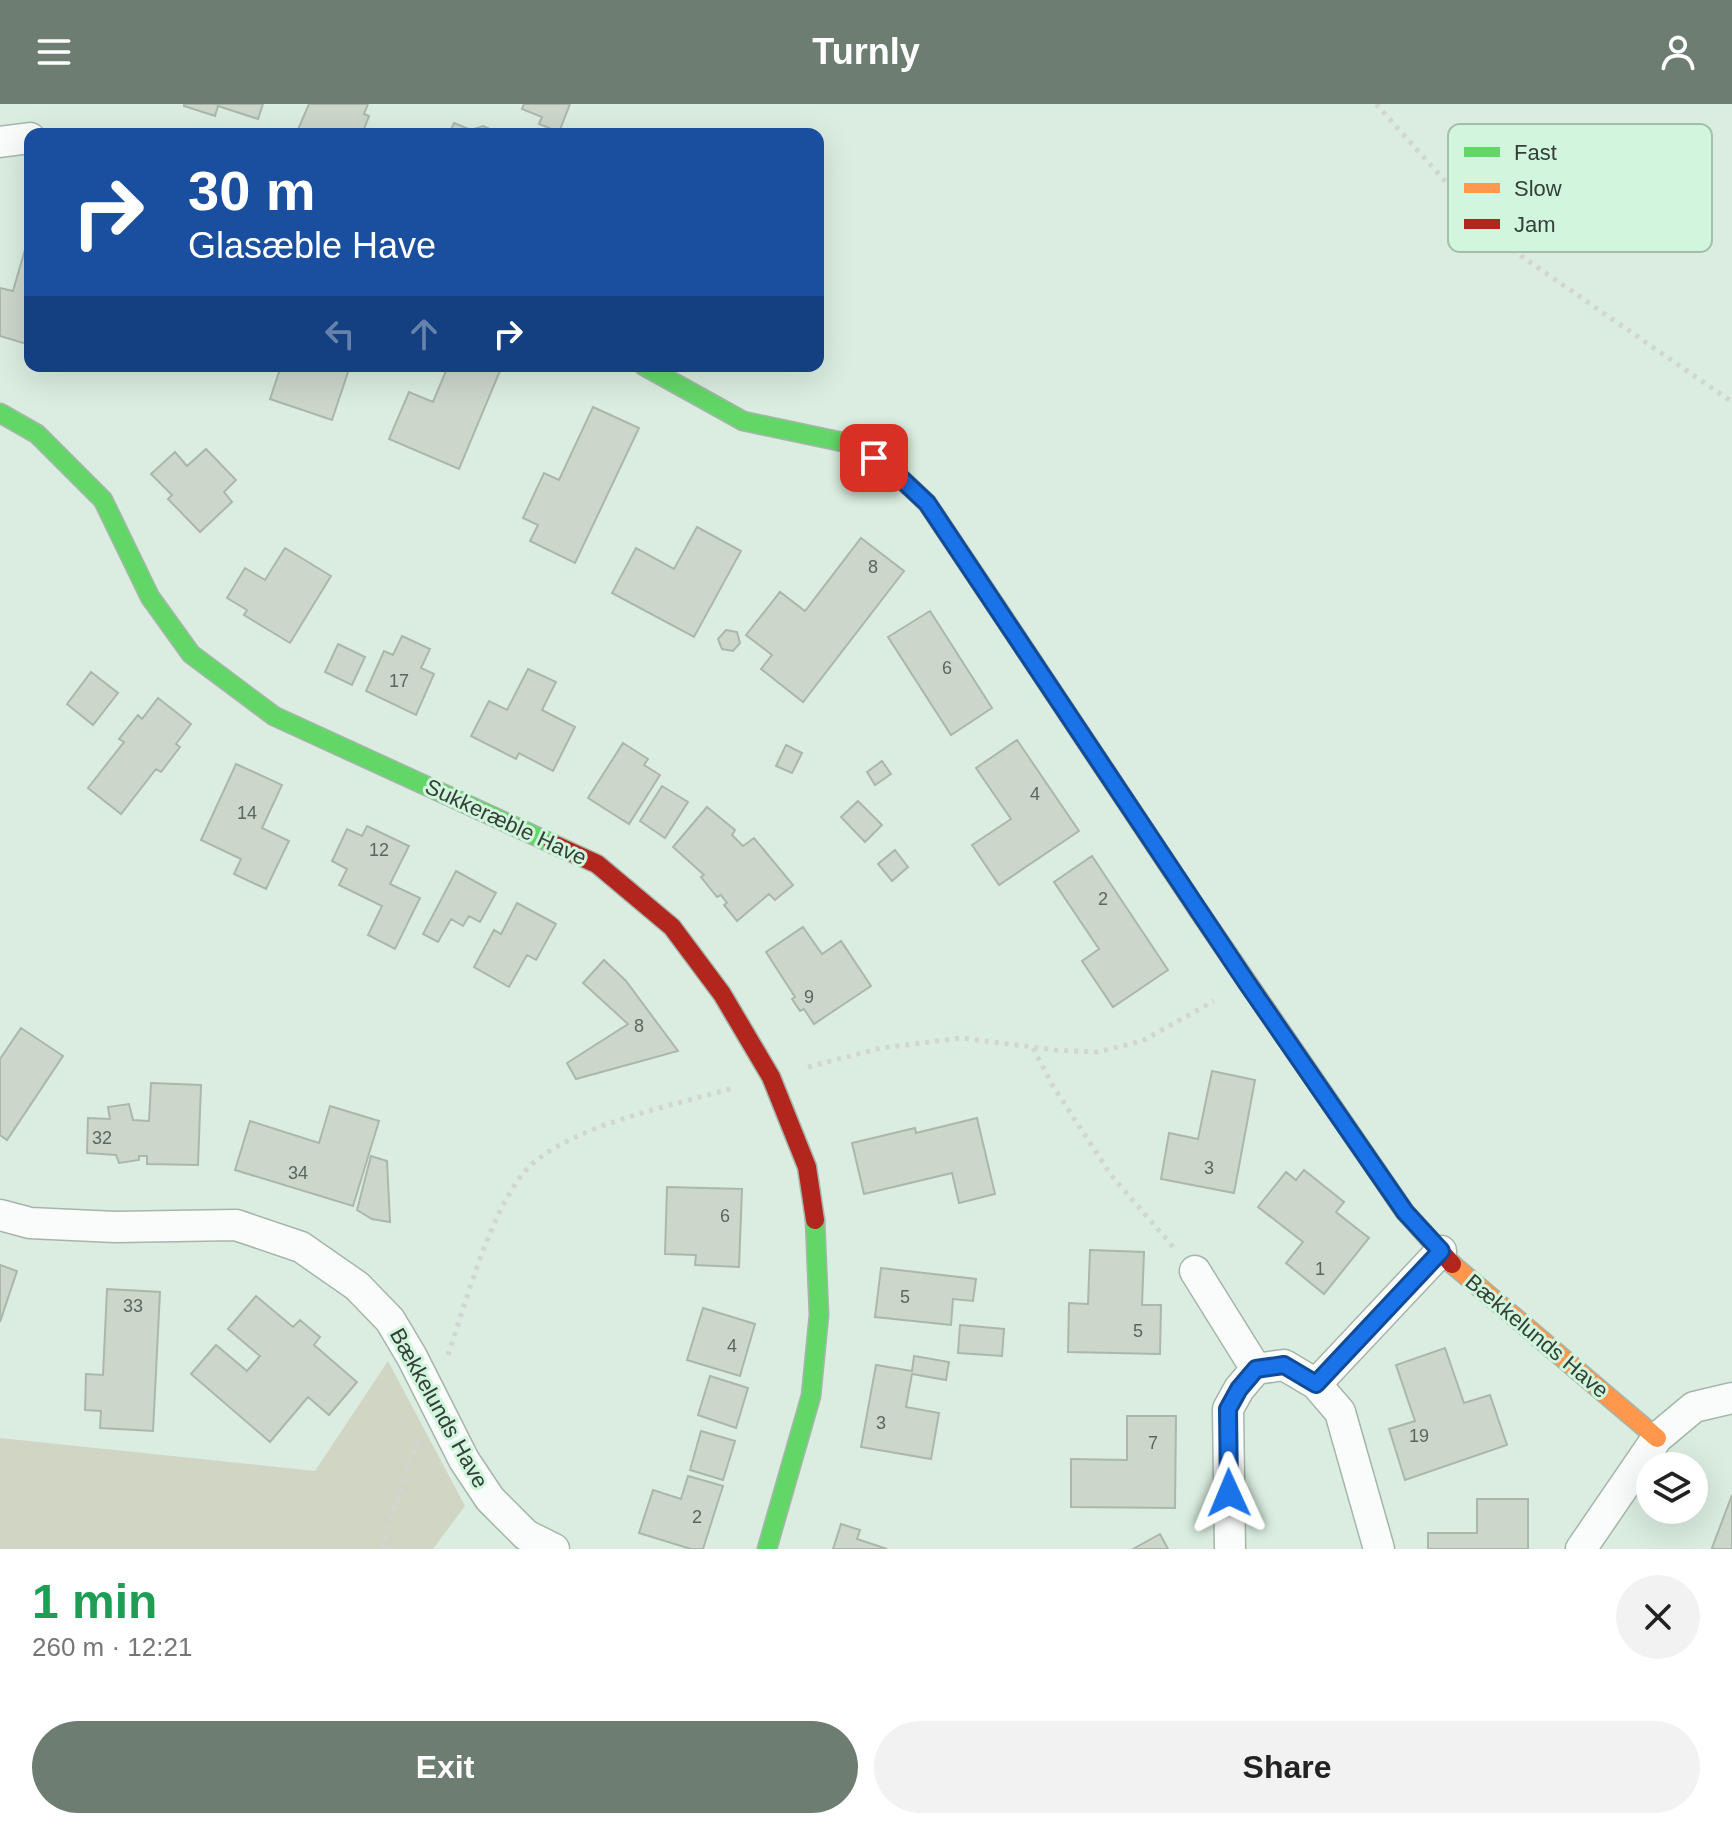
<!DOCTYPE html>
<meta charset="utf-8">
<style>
body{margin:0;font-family:Arial,sans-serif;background:#f2f2f2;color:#222;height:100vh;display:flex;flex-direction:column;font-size:30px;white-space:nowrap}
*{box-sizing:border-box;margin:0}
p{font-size:26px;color:#767676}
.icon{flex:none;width:44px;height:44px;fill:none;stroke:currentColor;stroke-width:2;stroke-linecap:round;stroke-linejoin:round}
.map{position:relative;height:1445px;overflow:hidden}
.panel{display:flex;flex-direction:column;background:#fff;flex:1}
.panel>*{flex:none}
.banner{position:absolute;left:24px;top:24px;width:800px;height:244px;border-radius:16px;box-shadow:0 8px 32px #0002;background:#1a4fa0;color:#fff;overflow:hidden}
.buttons{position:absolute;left:1636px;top:1348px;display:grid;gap:16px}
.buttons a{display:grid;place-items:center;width:72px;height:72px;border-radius:50%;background:#fff;box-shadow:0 8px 32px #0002;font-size:40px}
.pin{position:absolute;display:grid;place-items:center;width:68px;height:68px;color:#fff;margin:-34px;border-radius:16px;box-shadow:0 4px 12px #0006}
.me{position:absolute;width:88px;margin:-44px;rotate:359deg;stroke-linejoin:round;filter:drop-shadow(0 0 6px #0008)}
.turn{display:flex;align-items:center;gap:28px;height:168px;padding:0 32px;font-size:36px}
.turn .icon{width:104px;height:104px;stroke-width:2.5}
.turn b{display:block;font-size:56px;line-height:68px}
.lanes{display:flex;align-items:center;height:76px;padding:0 32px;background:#0003;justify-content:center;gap:40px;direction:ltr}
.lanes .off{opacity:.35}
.round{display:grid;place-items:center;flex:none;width:84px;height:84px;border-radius:42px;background:#f2f2f2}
.summary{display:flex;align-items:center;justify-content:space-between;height:136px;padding:0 32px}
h1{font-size:48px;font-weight:800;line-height:60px;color:#1e9e55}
.button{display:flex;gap:16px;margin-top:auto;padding:16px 32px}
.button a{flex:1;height:92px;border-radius:48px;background:#6d7d72;color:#fff;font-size:32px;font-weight:800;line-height:92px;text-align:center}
.button a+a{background:#f2f2f2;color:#222}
header{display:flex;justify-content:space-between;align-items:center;height:104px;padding:0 32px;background:#6d7d72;color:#fff;font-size:36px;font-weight:800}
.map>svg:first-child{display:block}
.green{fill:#d1d5c3}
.building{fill:#ccd6cb;stroke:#acb7ab;stroke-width:2}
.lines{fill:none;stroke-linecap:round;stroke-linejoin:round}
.street-casing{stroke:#a6b5ab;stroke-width:33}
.fast-casing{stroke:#a6b5ab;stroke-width:21}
.slow-casing{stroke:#a6b5ab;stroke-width:21}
.jam-casing{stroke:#a6b5ab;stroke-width:21}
.path{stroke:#d1d6d2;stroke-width:5;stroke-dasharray:4 6;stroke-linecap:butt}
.street{stroke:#f9fcfa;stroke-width:30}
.fast{stroke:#63d668;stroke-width:18}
.slow{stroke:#ff974d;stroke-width:18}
.jam{stroke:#b3261e;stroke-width:18}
.route-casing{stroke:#114b97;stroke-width:20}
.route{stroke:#1a73e8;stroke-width:14}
.labels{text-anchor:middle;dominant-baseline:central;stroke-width:6;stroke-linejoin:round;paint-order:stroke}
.number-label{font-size:18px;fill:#5a675e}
.street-label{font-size:22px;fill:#324037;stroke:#d2f5dd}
.key{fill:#d2f5dd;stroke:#a2bfab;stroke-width:2}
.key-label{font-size:22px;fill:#324037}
</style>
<header><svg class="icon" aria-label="menu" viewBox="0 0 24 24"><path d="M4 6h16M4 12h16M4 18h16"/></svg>Turnly<svg class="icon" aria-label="person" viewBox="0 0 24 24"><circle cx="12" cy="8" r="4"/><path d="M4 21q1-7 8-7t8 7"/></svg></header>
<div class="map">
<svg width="1732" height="1445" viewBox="0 0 1732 1445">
<rect width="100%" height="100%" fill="#daede0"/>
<path class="green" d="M388 1257 465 1402 433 1445H0V1334L315 1367Z"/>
<path class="building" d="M184 0H263L258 15 218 2 215 12 184 2Z
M309 0H368L364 10 369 12 362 30H296Z
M524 0H570L559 28 539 20 542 13 522 5Z
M454 19 471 26 483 22 495 27V30H449Z
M28 135H30V241L0 232V184L13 187Z
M281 262H350L332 316 270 295Z
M448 262H502L459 365 389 335 409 288 433 298Z
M593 303 639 324 575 459 530 437 538 421 523 414 544 369 559 376Z
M206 345 236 376 224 388 232 398 200 428 168 395 172 391 151 370 175 348 187 362Z
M697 423 741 447 694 533 612 489 636 444 674 465Z
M861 434 904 467 803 598 761 565 772 551 746 531 780 488 805 507Z
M285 444 331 472 290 539 244 511 247 506 227 494 245 464 265 476Z
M930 507 992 604 951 631 888 533Z
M726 526 737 528 740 539 733 547 722 545 718 535Z
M402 532 430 545 421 564 434 570 416 611 366 587 384 547 393 551Z
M338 540 365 553 352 581 325 568Z
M528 565 556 578 542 606 575 623 553 667 519 649 516 655 471 632 489 597 507 606Z
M91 568 118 589 93 621 67 600Z
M158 594 191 620 176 640 180 643 161 668 156 665 121 710 88 684 124 638 119 635 138 611 142 615Z
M1017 636 1079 727 999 781 972 741 1011 715 976 664Z
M623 639 648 655 644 661 660 671 629 720 588 694Z
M786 641 802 649 792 669 776 662Z
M882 657 891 670 875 681 867 668Z
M236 660 282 681 262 724 289 737 266 785 234 770 241 755 201 736Z
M662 682 688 698 665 734 640 717Z
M858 697 882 721 865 738 841 713Z
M707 703 735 726 732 731 743 742 754 734 793 781 775 796 769 790 737 817 724 801 727 799 721 791 717 793 701 773 704 771 673 743Z
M367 722 409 742 390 780 420 794 395 845 368 831 382 802 339 781 347 765 332 757 347 725 362 732Z
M895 746 908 763 892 777 878 760Z
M1092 752 1168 866 1113 903 1082 857 1099 845 1054 778Z
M456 767 496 789 480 818 469 812 463 822 451 815 438 838 423 830Z
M517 799 556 820 536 856 527 851 509 883 474 863 494 826 501 830Z
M803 823 822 850 841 837 871 882 814 920 804 905 800 907 792 895 795 893 766 848Z
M604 856 626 877 678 947 576 975 567 959 628 920 583 879Z
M21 924 63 952 7 1036 0 1031V955Z
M1212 967 1255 976 1234 1089 1161 1075 1169 1029 1198 1035Z
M151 979 201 981 198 1061 147 1060V1052H139V1056L119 1059 116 1051 87 1049 88 1014 110 1015 108 1003 129 1000 133 1016 149 1017Z
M330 1002 379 1017 353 1102 235 1066 250 1017 319 1039Z
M977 1014 995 1090 959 1099 952 1069 864 1090 852 1039 915 1024 916 1029Z
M371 1052 387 1057 390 1118 372 1115 357 1106Z
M1304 1066 1344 1098 1336 1108 1369 1134 1324 1190 1286 1159 1303 1138 1258 1103 1286 1068 1296 1076Z
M667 1083 742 1085 739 1163 695 1161 696 1151 665 1150Z
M1090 1146 1144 1148 1142 1201H1161L1160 1250 1068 1248 1069 1199 1088 1200Z
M0 1161 17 1167 0 1218Z
M881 1164 976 1175 973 1197 953 1195 951 1221 875 1213Z
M107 1185 160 1188 153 1327 100 1324 101 1307 85 1306 86 1270 103 1271Z
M256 1192 293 1223 300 1216 320 1233 314 1241 357 1278 329 1311 308 1293 270 1338 191 1270 216 1241 247 1267 260 1252 228 1225Z
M703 1204 755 1220 740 1272 687 1256Z
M960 1221 1004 1225 1002 1252 958 1249Z
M1445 1244 1464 1299 1490 1291 1507 1341 1405 1376 1389 1325 1415 1317 1396 1261Z
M914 1252 949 1258 946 1276 912 1270 906 1303 939 1309 931 1355 861 1343 876 1261 912 1267Z
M710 1272 748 1284 736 1324 698 1311Z
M1127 1312H1176L1175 1404 1071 1403V1355L1127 1356Z
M701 1327 735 1337 723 1376 690 1366Z
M688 1372 723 1382 703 1445H691L639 1429 653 1386 681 1395Z
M1732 1391V1445H1714L1712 1444Z
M1477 1395H1528V1445H1428V1429H1477Z
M841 1420 860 1426 857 1435 887 1445H833Z
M1160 1430 1168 1445H1133Z"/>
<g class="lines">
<g class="street-casing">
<path id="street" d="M0 38 30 34
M0 1111 30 1119 115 1123 236 1121 301 1143 357 1182 390 1216 412 1253 464 1356 490 1395 526 1431 554 1445
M1195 1167 1256 1265
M1316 1280 1441 1147
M1230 1445 1228 1305 1239 1285 1256 1265 1284 1261 1316 1280 1340 1308 1379 1445
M1581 1445 1657 1334 1694 1303 1732 1294"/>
</g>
<g class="fast-casing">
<path id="fast" d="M644 262 743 317 852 340 895 369 927 399 996 502
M0 309 37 330 103 396 150 493 191 550 274 612 553 740
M767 1445 811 1292 819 1211 815 1116"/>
</g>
<g class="slow-casing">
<path id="slow" d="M996 502 1198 806
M1452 1160 1657 1334"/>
</g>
<g class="jam-casing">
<path id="jam" d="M553 740 597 760 672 823 722 890 771 973 807 1063 815 1116
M1198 806 1405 1108 1452 1160"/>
</g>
<path class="path" d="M1376 0 1498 136 1732 298
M1033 944 1053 982 1111 1071 1174 1144
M808 963 881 944 961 934 1055 946 1097 948 1142 937 1214 897
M448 1251C465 1201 493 1097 530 1062 575 1020 672 1002 733 984
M383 1445 386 1428 418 1336"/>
<use href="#street" class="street"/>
<use href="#fast" class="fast"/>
<use href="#slow" class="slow"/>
<use href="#jam" class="jam"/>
</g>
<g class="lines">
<g class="route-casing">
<path id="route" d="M874 354 895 369 927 399 1247 879 1405 1108 1441 1147 1316 1280 1284 1261 1256 1265 1239 1285 1228 1305 1229 1389"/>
</g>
<use href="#route" class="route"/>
</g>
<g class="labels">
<g class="number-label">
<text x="873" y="463">8</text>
<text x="947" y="564">6</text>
<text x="399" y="577">17</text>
<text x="1035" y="690">4</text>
<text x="247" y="709">14</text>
<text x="379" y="746">12</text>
<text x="1103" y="795">2</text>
<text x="809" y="893">9</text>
<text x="639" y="922">8</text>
<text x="102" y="1034">32</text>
<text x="1209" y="1064">3</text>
<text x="298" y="1069">34</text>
<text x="725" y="1112">6</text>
<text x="1320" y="1165">1</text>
<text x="905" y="1193">5</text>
<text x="133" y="1202">33</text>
<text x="1138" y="1227">5</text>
<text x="732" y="1242">4</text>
<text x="881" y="1319">3</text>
<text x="1419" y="1332">19</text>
<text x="1153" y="1339">7</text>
<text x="697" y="1413">2</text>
</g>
<g class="street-label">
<text transform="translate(506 718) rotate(25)">Sukkeræble Have</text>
<text transform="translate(1537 1232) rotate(40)">Bækkelunds Have</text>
<text transform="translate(439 1304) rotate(61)">Bækkelunds Have</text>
</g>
</g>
<rect x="1448" y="20" width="264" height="128" rx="12" class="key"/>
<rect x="1464" y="43" width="36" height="10" fill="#63d668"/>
<rect x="1464" y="79" width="36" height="10" fill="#ff974d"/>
<rect x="1464" y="115" width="36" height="10" fill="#b3261e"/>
<g class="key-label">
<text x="1514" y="56">Fast</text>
<text x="1514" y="92">Slow</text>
<text x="1514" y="128">Jam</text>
</g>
</svg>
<div class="buttons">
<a><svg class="icon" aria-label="layers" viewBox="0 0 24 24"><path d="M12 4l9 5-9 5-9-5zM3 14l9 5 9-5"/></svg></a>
</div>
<div class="pin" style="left:874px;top:354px;background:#d93025"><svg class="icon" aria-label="arrive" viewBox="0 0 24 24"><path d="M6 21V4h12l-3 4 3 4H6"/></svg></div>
<svg class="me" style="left:1229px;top:1389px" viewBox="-20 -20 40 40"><path d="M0-17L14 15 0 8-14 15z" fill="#1a73e8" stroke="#fff" stroke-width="4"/></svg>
<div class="banner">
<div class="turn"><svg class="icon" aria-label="right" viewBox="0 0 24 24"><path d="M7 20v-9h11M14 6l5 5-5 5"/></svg><div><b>30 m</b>Glasæble Have</div></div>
<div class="lanes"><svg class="icon off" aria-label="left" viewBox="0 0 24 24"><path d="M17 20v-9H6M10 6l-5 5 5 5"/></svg><svg class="icon off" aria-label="ahead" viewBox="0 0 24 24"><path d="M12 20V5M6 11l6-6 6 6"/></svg><svg class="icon" aria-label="right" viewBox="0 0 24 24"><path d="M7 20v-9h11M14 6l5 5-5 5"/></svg></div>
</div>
</div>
<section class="panel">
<div class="summary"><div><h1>1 min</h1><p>260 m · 12:21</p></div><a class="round"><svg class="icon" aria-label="close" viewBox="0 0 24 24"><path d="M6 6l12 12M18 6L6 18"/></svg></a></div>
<div class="button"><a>Exit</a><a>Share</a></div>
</section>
